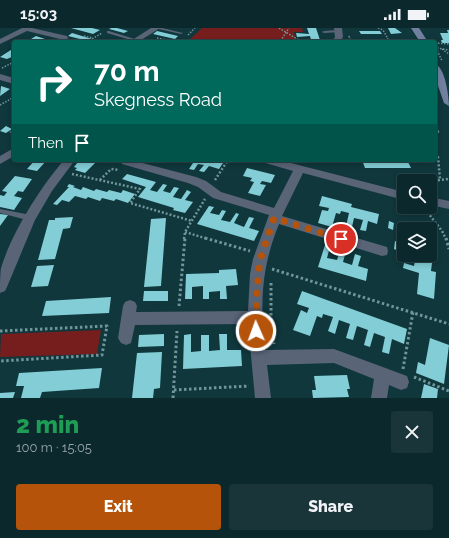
<!DOCTYPE html>
<meta charset="utf-8">
<style>
body{margin:0;font-family:Raleway,sans-serif;background:#193539;color:#f1f3f6;height:100vh;display:flex;flex-direction:column;font-size:15px;white-space:nowrap}
*{box-sizing:border-box;margin:0}
p{font-size:13px;color:#9aa6aa}
.icon{flex:none;width:22px;height:22px;fill:none;stroke:currentColor;stroke-width:2;stroke-linecap:round;stroke-linejoin:round}
.map{position:relative;height:370px;overflow:hidden}
.side{display:flex;flex-direction:column;background:#0b292d;flex:1}
.side>*{flex:none}
.top-card{position:absolute;left:12px;top:12px;width:425px;height:122px;border-radius:4px;box-shadow:0 2px 6px #0003,0 0 0 1px #2b4549;background:#00695c;color:#fff;overflow:hidden}
.buttons{position:absolute;left:397px;top:146px;display:grid;gap:8px}
.buttons a{display:grid;place-items:center;width:40px;height:40px;border-radius:4px;background:#0b292d;box-shadow:0 2px 6px #0003,0 0 0 1px #2b4549;font-size:20px}
.pin{position:absolute;display:grid;place-items:center;width:34px;height:34px;color:#fff;margin:-17px;border:2px solid #fff;border-radius:50%;box-shadow:0 1px 4px #0007}
.me{position:absolute;width:44px;margin:-22px;rotate:358deg;stroke-linejoin:round;filter:drop-shadow(0 0 3px #0008)}
.turn{display:flex;align-items:center;gap:14px;height:84px;padding:0 16px;font-size:18px}
.turn .icon{width:52px;height:52px;stroke-width:2.5}
.turn b{display:block;font-size:28px;line-height:34px}
.then{display:flex;align-items:center;height:38px;padding:0 16px;background:#0003;gap:8px;font-size:15px}
.round{display:grid;place-items:center;flex:none;width:42px;height:42px;border-radius:4px;background:#193539}
.overview{display:flex;align-items:center;justify-content:space-between;height:68px;padding:0 16px}
h1{font-size:24px;font-weight:800;line-height:30px;color:#1e9e55}
.cta{display:flex;gap:8px;margin-top:auto;padding:8px 16px}
.cta a{flex:1;height:46px;border-radius:4px;background:#b45309;color:#fff;font-size:16px;font-weight:800;line-height:46px;text-align:center}
.cta a+a{background:#193539;color:#f1f3f6}
.status{display:flex;justify-content:space-between;align-items:center;height:28px;padding:0 20px;background:#0b292d;direction:ltr}
.status svg{height:11px;fill:currentColor}
.map>svg:first-child{display:block}
.green{fill:#761e1d}
.building{fill:#83cdd6}
.lines{fill:none;stroke-linecap:round;stroke-linejoin:round}
.path-far2{stroke:#70969b;stroke-width:1.5;stroke-dasharray:1.5 1.5;stroke-linecap:butt}
.path-far1{stroke:#70969b;stroke-width:2.5;stroke-dasharray:2 2;stroke-linecap:butt}
.path{stroke:#70969b;stroke-width:3;stroke-dasharray:2.5 2.5;stroke-linecap:butt}
.lane{fill:#5a6477;fill-rule:evenodd}
.street{fill:#5a6477;fill-rule:evenodd}
.secondary{fill:#71809f;fill-rule:evenodd}
.route{stroke:#b45309;stroke-width:7;stroke-dasharray:0 12.6}
</style>
<div class="status"><b>15:03</b><svg viewBox="0 0 49 12"><path d="M0 12V9h3v3zM5 12V6h3v6zM10 12V3h3v9zM15 12V0h3v12zM26 1h20v11H26zM47 4h2v5h-2z"/></svg></div>
<div class="map">
<svg width="449" height="370" viewBox="0 0 449 370">
<rect width="100%" height="100%" fill="#0f373c"/>
<path class="green" d="M202 0H302L303 4H294L296 13H188Z
M101 302 97 326 0 329 1 306Z"/>
<path class="building" d="M71 0H92L100 2 93 6Z
M111 0H117L128 3 124 5 109 1Z
M307 0H316L320 12H311L310 8 297 9 296 5 309 6Z
M388 0H395L402 5 391 6Z
M447 2H449V15H442L441 12H443L440 5H448Z
M157 3 178 8 175 11 153 6Z
M359 3H380L382 6H361Z
M72 5 92 11 88 13 68 8Z
M36 8 45 11 39 14H26Z
M14 20V28L7 31 0 29Z
M1 58 10 61 0 68Z
M6 98 12 101 6 105 0 103Z
M35 132H47L37 143 27 141Z
M85 132H98L85 145 75 142 77 140 74 139 78 134 81 135Z
M195 132H225L219 141 209 138 204 144 199 143 204 137 198 136 194 142 189 141Z
M362 132H407L411 140H365Z
M247 140 275 147 271 155 262 153 260 156 266 157 260 168 248 165 254 154 250 153 252 150 243 148Z
M127 146 156 154 150 162 157 164 163 156 167 157 163 163 170 165 174 159 179 160 173 169 181 171 187 162 191 164 185 172 193 174 185 185 173 182 174 180 138 169 146 159 122 151Z
M15 148 32 151 23 164 18 163 14 168 22 170 14 182 0 179V167L4 168 7 164 2 163Z
M69 156 75 158 73 159 81 162 83 159 94 163 96 161 107 164 109 162 121 165 123 162 135 166 128 175 116 171 114 173 102 170 100 173 88 169 86 171 75 168 69 174 62 172 57 177 53 176 69 159H67Z
M322 168 352 176 351 179 379 186 377 196 368 193 366 203 360 202 363 192 354 190 352 199 346 198 349 185 341 183 340 186 336 185 332 199 318 195 322 182 328 183 329 180 319 178Z
M209 178 214 179 210 185 219 187 222 182 226 183 221 192 230 194 236 185 239 186 234 195 244 199 249 189 254 190 249 200 259 203 254 213 197 196Z
M0 186 8 187 0 198Z
M73 189 70 200 63 201 55 231 38 232 49 192H55V190Z
M166 190 161 258 144 259 151 191Z
M389 193 394 195 393 202 388 200Z
M430 211 438 213 437 225 430 223Z
M395 213 401 215 399 223 394 221Z
M325 217 330 219 327 230 337 232 340 222 346 223 343 234 352 237 355 226 361 228 358 238 368 241 366 253 318 239Z
M430 226 433 227 431 243 436 244 434 271 417 266 419 245 403 240 404 235 414 238 416 227Z
M54 237 48 258 31 259 37 238Z
M236 241 238 257 226 258 227 271H220V263L209 264V271H203V258L192 259V271H185L186 246 219 245V242Z
M144 263H168V273H143Z
M302 263 407 301 404 316 392 311 389 326 382 324 385 309 374 305 370 319 364 317 368 302 357 298 353 312 346 310 350 296 339 292 335 306 328 303 333 289 323 286 322 290 317 288 310 308 293 302 301 282 307 285 309 280 297 276Z
M111 269 109 285 42 288 46 273Z
M164 306V318L138 319 139 307Z
M191 306V324L201 323V307H209V323L220 322 219 306H227V322H241L242 338 183 341 184 307Z
M430 310 449 317 444 356 416 345 418 334 425 337Z
M162 324 160 360 154 361 153 370H132L137 325Z
M102 340 99 360 42 364 40 370H21L24 358H16L19 345Z
M347 347 350 361H347L349 369 313 370 312 362H316L314 348Z
M424 356 438 361 437 370H421Z
M15 364 13 370H0V365Z"/>
<g class="lines">
<path class="path-far2" d="M279 0 302 14
M378 0 383 2 388 11 386 12 387 14
M188 7 195 0
M84 8 93 10
M349 8 351 14
M157 10 170 13 169 14
M184 12H281L289 0
M171 13 182 14
M87 14 102 5
M435 15 449 16
M435 17 442 33
M437 20 449 22
M442 21 449 26
M2 40 14 34
M0 77 14 69"/>
<path class="path-far1" d="M435 99 438 104 435 107
M435 121 438 129 440 151
M72 146 140 161 130 175 192 193
M100 152 111 141 119 142
M215 152 228 132
M430 153 449 151
M425 181 442 203 446 211
M185 204 208 211
M184 211 185 204 205 171"/>
<path class="path" d="M205 210 250 223
M446 210 449 221
M272 241 449 296
M271 255V295L274 316
M179 278 185 210
M0 303 107 298 102 327 0 333
M403 341 413 284
M414 349 449 363
M174 362 249 358
M173 370 177 303"/>
<path class="lane" d="M154 0H162L183 5 181 6Z
M339 2 341 3 340 4 324 5 322 4 324 3Z
M107 3H109L138 12 134 13 107 5Z
M62 9 81 14H74L62 11Z
M12 102 14 103V107L9 104Z
M0 181 31 187 35 190 31 193 0 185Z"/>
<path class="street" d="M22 0H32L67 8 68 10 64 12 27 3 0 16V11Z
M151 0H160L138 14H129Z
M334 0H342L343 9 340 14H332L335 9Z
M0 46 14 50V56L0 52Z
M14 120V128L0 136V128Z
M64 132H75L52 163 35 192 7 259 5 263 0 265C0 257 0 247 1 240 12 204 40 160 64 132Z
M122 132H131L196 149 206 153 221 164 274 180 293 143 262 134 261 132H279L404 164V172L303 145 282 188 387 219 388 223 387 227 382 228 279 196C261 240 260 276 265 322L334 321 407 348 409 354 407 360 401 362 389 357 387 370H371L374 351 334 335 267 337 271 370H255L248 296 135 297 131 315 126 317 121 315 118 310 123 278 125 274 130 272 135 274 137 278 136 284 248 283 250 246 253 231 269 187 213 170 198 159 188 155 122 136 121 134Z
M430 169 449 173V181L430 177Z"/>
<path class="secondary" d="M411 0H419L428 14H420Z
M435 36C445 39 449 68 449 78L444 75 435 49Z"/>
</g>
<g class="lines">
<path class="route" d="M256 303 257 260 260 232 274 190 341 211"/>
</g>
</svg>
<div class="buttons">
<a><svg class="icon" aria-label="search" viewBox="0 0 24 24"><circle cx="10" cy="10" r="6"/><path d="M15 15l6 6"/></svg></a>
<a><svg class="icon" aria-label="layers" viewBox="0 0 24 24"><path d="M12 4l9 5-9 5-9-5zM3 14l9 5 9-5"/></svg></a>
</div>
<div class="pin" style="left:341px;top:211px;background:#d93025"><svg class="icon" aria-label="arrive" viewBox="0 0 24 24"><path d="M6 21V4h12l-3 4 3 4H6"/></svg></div>
<svg class="me" style="left:256px;top:303px" viewBox="-20 -20 40 40"><circle r="17" fill="#b45309" stroke="#fff" stroke-width="3"/><path d="M0-11L8 9 0 5-8 9z" fill="#fff"/></svg>
<div class="top-card">
<div class="turn"><svg class="icon" aria-label="right" viewBox="0 0 24 24"><path d="M7 20v-9h11M14 6l5 5-5 5"/></svg><div><b>70 m</b>Skegness Road</div></div>
<div class="then">Then<svg class="icon" aria-label="arrive" viewBox="0 0 24 24"><path d="M6 21V4h12l-3 4 3 4H6"/></svg></div>
</div>
</div>
<section class="side">
<div class="overview"><div><h1>2 min</h1><p>100 m · 15:05</p></div><a class="round"><svg class="icon" aria-label="close" viewBox="0 0 24 24"><path d="M6 6l12 12M18 6L6 18"/></svg></a></div>
<div class="cta"><a>Exit</a><a>Share</a></div>
</section>
